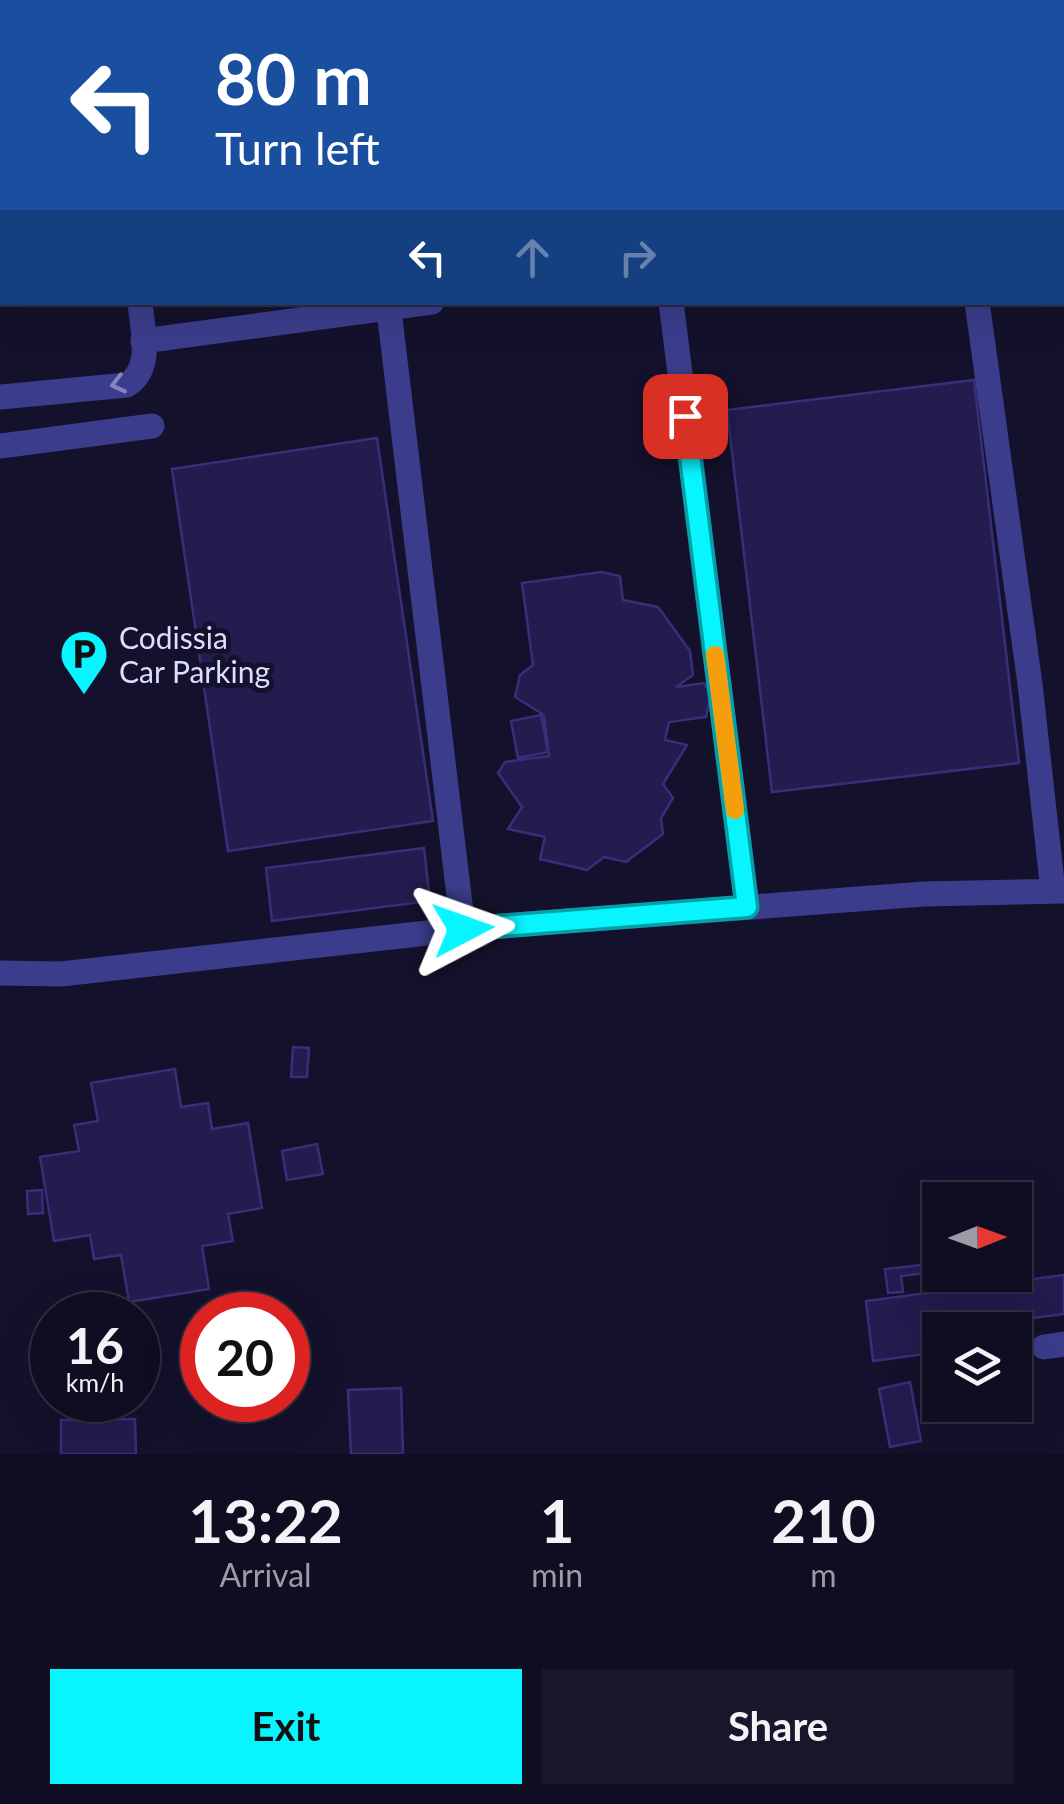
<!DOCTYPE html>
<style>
body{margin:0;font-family:Lato,sans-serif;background:#18162a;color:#f1f3f6;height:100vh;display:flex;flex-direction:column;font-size:38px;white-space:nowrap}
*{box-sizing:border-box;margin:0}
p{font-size:32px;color:#9b9ca5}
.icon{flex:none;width:55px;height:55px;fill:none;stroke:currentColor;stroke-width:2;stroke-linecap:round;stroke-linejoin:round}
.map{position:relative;height:1454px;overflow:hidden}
.sheet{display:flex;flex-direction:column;background:#0f0d21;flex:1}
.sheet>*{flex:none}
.hud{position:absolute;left:0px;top:0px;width:1065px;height:305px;box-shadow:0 10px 40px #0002,0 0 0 2px #2f2d3f;background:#1a4fa0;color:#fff;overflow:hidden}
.needle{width:65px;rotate:89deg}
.fabs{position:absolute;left:922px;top:1182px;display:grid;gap:20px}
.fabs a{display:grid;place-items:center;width:110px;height:110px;border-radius:0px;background:#0f0d21;box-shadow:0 10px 40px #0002,0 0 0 2px #2f2d3f;font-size:50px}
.speed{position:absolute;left:30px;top:1292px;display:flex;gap:20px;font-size:50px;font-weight:700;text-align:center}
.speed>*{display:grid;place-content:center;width:130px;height:130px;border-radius:50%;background:#0f0d21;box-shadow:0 10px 40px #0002,0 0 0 2px #2f2d3f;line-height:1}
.speed small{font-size:25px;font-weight:400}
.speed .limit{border:15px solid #d22;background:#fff;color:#111}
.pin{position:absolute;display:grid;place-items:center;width:85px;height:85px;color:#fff;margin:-42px;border-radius:20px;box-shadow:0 5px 15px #0006}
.me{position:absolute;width:110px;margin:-55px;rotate:86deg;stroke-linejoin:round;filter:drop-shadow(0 0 8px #0008)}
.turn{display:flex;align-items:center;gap:35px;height:210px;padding:0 50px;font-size:45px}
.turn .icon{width:130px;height:130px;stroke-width:2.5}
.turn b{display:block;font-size:70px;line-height:85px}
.lanes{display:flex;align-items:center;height:95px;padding:0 50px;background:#0003;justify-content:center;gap:50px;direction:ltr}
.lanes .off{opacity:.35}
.eta{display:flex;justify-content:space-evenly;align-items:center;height:170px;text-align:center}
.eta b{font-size:60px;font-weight:700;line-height:70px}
.action{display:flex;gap:20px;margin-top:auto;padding:20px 50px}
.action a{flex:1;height:115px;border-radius:0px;background:#08f5ff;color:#111;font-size:40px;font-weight:700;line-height:115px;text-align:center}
.action a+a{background:#18162a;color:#f1f3f6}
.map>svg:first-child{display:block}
.building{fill:#231c4e;stroke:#382e7a;stroke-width:2.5}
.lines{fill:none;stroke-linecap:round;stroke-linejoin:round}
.minor{stroke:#3b3d8c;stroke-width:25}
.oneway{stroke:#8485c0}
.route-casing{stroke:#059fa6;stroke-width:25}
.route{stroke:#08f5ff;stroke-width:18}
.slow{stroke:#f59e0b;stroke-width:18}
.labels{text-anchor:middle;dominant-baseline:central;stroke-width:10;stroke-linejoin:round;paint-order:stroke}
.poi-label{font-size:30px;fill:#dedcff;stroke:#14112c;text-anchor:start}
</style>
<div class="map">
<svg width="1064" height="1454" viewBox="0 0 1064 1454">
<rect width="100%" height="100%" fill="#14112c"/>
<path class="building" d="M133 0H892V2H134Z
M974 380 1019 763 772 792 727 410Z
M377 438 433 821 228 851 172 469Z
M601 572 620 576 623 600 658 607 690 651 693 675 676 687 704 683 711 694 706 717 669 722 665 740 687 745 663 784 673 798 661 818 663 834 626 862 604 857 587 870 540 859 545 837 508 829 522 807 498 773 505 762 549 756 544 715 515 697 520 675 533 665 522 583Z
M541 715 548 752 518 758 511 721Z
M424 848 430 901 272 921 266 868Z
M293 1047 309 1048 307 1077H291Z
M175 1069 181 1107 208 1103 212 1129 248 1123 262 1208 228 1214 233 1241 202 1246 209 1289 129 1302 121 1255 94 1259 90 1235 54 1241 40 1157 79 1151 74 1125 98 1121 91 1083Z
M317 1144 323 1174 287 1180 282 1151Z
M42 1190 43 1213 28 1214 27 1191Z
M1025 1254 1027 1275 936 1286 935 1272 901 1276 903 1292 888 1293 885 1269 940 1263V1275H1015V1255Z
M1064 1275V1314L941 1330 940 1352 873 1361 866 1301Z
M910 1382 921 1441 890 1447 879 1389Z
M401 1388 403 1454H351L348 1390Z
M135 1419 136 1454H61V1420Z"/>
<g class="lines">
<path class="minor" d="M933 0 934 2
M1062 222H1064
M0 268 2 267
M388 302 463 929
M671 302 747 907
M977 302 1030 684 1053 891
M143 341 432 302
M0 397 127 385C154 368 142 329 140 302
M0 446 152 426
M0 973 61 974 463 929 924 894 1064 891
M1044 1347 1064 1344"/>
</g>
<defs><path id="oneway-chevron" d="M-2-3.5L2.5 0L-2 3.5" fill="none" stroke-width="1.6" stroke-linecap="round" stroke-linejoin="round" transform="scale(2.5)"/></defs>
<use class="oneway" href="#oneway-chevron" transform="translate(118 384) rotate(167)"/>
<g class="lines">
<g class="route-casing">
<path id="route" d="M463 929 747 907 685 416"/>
</g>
<use href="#route" class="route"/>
<path class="slow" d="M715 655 735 810"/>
</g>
<defs>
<g id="parking-pin" transform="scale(2.5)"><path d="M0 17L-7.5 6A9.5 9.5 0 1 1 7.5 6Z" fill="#08f5ff" stroke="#14112c"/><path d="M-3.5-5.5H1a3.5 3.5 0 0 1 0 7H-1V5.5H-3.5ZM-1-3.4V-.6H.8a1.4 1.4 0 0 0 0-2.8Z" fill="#111"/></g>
</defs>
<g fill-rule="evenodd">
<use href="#parking-pin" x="84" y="654"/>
</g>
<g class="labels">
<g class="poi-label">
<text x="119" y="637">Codissia<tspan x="119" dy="34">Car Parking</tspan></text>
</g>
</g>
</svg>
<div class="fabs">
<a><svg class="needle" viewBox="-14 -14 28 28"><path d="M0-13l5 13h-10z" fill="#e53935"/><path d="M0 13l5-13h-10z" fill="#9b9ca5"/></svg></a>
<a><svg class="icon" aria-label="layers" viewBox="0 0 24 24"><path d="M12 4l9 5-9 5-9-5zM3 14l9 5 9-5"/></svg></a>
</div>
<div class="speed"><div>16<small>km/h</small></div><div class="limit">20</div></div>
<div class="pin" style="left:685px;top:416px;background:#d93025"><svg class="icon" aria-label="arrive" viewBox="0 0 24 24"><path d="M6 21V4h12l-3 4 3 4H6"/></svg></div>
<svg class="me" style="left:463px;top:929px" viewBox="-20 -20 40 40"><path d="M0-17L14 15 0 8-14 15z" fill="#08f5ff" stroke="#fff" stroke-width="4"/></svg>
<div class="hud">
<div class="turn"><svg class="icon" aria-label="left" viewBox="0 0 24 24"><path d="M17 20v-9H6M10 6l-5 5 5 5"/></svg><div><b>80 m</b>Turn left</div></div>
<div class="lanes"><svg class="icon" aria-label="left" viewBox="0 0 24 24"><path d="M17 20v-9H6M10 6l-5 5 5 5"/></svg><svg class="icon off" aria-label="ahead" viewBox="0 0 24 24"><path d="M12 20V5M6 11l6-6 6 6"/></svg><svg class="icon off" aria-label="right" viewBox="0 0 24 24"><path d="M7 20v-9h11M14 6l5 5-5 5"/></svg></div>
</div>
</div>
<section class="sheet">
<div class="eta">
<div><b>13:22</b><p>Arrival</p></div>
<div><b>1</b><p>min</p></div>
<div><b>210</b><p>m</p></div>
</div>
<div class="action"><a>Exit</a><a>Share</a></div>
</section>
